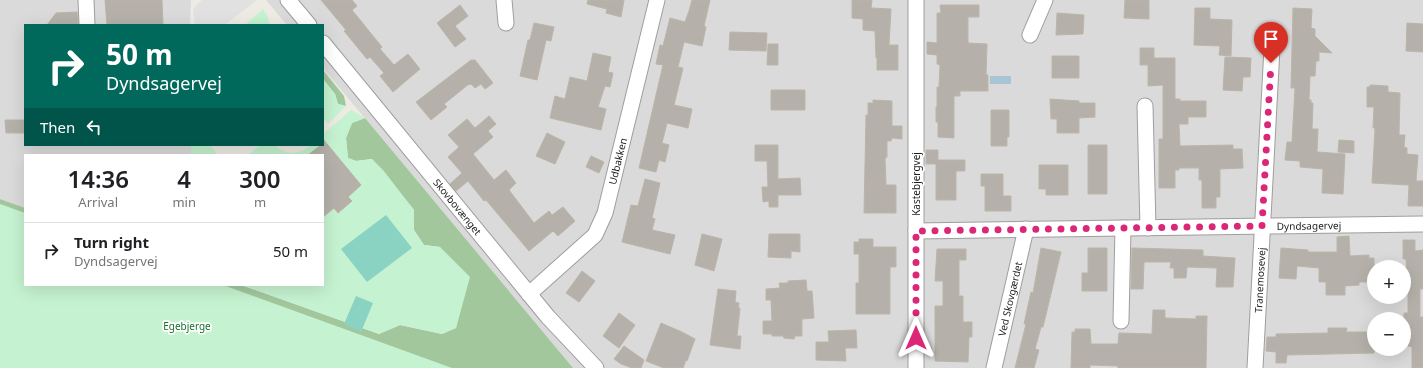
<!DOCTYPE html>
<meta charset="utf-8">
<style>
body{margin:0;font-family:"Noto Sans",sans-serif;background:#f6f6f6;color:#202124;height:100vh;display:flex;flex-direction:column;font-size:15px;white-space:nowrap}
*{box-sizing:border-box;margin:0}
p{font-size:13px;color:#757577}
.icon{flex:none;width:22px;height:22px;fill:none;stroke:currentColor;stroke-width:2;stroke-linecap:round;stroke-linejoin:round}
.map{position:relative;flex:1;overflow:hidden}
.side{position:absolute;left:24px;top:154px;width:300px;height:132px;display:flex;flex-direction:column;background:#fff;border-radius:0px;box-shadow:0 4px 16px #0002}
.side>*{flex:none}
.hud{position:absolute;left:24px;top:24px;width:300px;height:122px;border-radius:0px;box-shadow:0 4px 16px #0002;background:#00695c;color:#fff;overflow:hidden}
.fabs{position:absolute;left:1367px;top:260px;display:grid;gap:8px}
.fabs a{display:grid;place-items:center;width:44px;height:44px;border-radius:50%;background:#fff;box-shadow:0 4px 16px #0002;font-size:20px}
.pin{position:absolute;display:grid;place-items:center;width:34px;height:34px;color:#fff;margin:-41px -17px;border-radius:50% 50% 50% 0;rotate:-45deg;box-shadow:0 0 4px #0007}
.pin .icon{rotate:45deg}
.me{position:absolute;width:44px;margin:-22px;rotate:0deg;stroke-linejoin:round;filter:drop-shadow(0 0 3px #0008)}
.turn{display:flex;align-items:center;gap:14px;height:84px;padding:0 16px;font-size:18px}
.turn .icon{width:52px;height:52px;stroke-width:2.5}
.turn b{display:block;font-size:28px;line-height:34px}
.then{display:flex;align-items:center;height:38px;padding:0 16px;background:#0003;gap:8px;font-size:15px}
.eta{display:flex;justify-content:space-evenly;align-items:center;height:68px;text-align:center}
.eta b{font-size:24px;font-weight:600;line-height:28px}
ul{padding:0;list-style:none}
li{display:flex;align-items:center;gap:12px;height:56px;padding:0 16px;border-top:1px solid #e0e0e0}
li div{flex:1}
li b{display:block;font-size:15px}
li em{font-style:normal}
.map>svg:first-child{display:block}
.residential{fill:#dadada;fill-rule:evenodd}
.forest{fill:#a2c79d}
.park{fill:#c5f2d0}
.pitch{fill:#8ad3c3}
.parking{fill:#e1e1e1}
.water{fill:#a9c4d5}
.building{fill:#b5b1aa;stroke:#bcb4a8}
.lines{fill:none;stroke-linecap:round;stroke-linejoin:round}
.minor-casing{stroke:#9e9e9e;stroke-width:17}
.minor{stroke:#fff;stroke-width:15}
.route{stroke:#db2777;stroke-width:7;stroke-dasharray:0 12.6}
.labels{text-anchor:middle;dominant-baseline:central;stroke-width:3.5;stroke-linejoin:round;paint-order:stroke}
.street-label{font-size:10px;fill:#1d1d1d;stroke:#fff}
.park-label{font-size:10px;fill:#186d2d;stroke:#fff}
</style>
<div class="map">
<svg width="1423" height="368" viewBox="0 0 1423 368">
<rect width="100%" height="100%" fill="#edebe3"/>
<path class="residential" d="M0 0H191L190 25H25V145H191V155H25V208L0 199Z
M266 0H1423V368H573L323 68V25H287ZM1374 267H1404V297H1374ZM1374 319H1404V349H1374Z"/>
<path class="forest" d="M323 70 344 96 346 106 338 104 335 94 323 79Z
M365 118 573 368H0V199L25 208V285H241L379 334 400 325 442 334 456 328 462 302 440 247 424 245 414 230V210L372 159 356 161 348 158 346 138 352 123Z"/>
<path class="park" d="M263 9 267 15 270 25H245Z
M323 79 335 94 338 104 346 106 328 124 323 118Z
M351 110 365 118 352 123 346 138 348 158 356 161 372 159 383 170 414 210V230L424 245 440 247 470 277 456 328 442 334 400 325 379 334 241 285H323V155H248L260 145H275C286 156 299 155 311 145H323V134Z
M191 145H210L218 155H191Z
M0 204 25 213V285H223L452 368H0Z"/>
<path class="pitch" d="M386 215 412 248 367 282 341 249Z
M356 296 373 303 361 332 344 324Z"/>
<path class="parking" d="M202 0H257L225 25H195L193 9Z"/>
<path class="water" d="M990 76H1011V84H990Z"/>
<path class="building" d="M105 0H162L163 25H107Z
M321 0H352L357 6 352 10 382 47 380 49 394 65 408 54 420 69 393 92 380 76 384 73 370 57 367 59 344 31 346 30Z
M588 0H624L621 17 606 13 607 9 587 4Z
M692 0H710L704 26 706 27 702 46 684 42 678 67 683 68 674 105 692 109 688 128 667 123 662 143 669 145 665 162 659 160 656 172 639 168 663 65 656 64 660 45 663 46 670 18 685 22 689 11Z
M852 0H872L871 8 891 9 889 45H898V70H877V58H876L875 31 863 30V19L852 18Z
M1125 0H1149V19L1124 18Z
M460 5 468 16 455 26 466 39 455 47 437 23Z
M940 5H979V17H968V43L987 44 986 75H988V91H960V96H954V138L938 137V122H936V107H937V87H939L940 65 937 64V55L927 54V42L937 43V13H941Z
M1195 8H1210V19L1232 20 1231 56 1219 55 1220 46 1194 45Z
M1293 8 1312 9 1311 28 1315 29V36L1332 53 1319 52V61H1316L1315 76H1310L1309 100H1311V103H1313L1312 129H1318L1317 152 1345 154 1343 194 1322 193 1323 169 1300 167V161L1285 160 1287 142H1292L1295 88H1291Z
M77 12 78 25H47L56 13Z
M1057 13 1084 15 1083 34 1056 35Z
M534 23 554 27 551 41 546 40 537 80 520 76 528 40H530Z
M1407 23 1423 24V52L1406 51Z
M730 32 767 33 766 51 729 50Z
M768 44H778V65H767Z
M1140 48H1154V58H1175V99H1180V101H1206V117H1188V124H1179L1180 146 1233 145V149H1242L1243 168 1220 169V197H1216V208H1202V180H1199V168H1179V170H1175V188H1159V139H1163V85L1148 86V65H1140Z
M593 53 611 57 608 72 613 73 610 87 605 86 598 107 606 109 601 130 550 118 555 96 565 99 570 77 587 81Z
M1052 56H1079V78H1052Z
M1225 57 1251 58 1250 77H1243L1242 91 1223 90Z
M471 60H475L493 83 485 89 481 84 475 88 471 84 469 85V84L444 104 447 107 431 120 416 102Z
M1370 85 1388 86V92L1400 93 1399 135H1405L1404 147 1407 148V154L1418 155 1416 181H1423V206H1408L1409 185 1372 183 1375 128H1373L1374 107H1367V87H1370Z
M771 90H805V110H771Z
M1050 99 1079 101V103H1095V117L1079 118V133H1057V119H1051Z
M873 100 892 101V126H902V139L892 138 891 141H887V157L885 158 886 185H896V213H864L866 115H868V103H873Z
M991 110H1009V137H1007V146H991Z
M489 116 496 124 488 131 493 137 473 154 494 180 506 170 516 183 509 190 534 223 549 211 552 215 563 207 575 221 558 236 553 231 529 251 486 200 484 201 468 181 456 191 450 184 462 173 448 157 459 147 448 135 467 119 475 128Z
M5 120H25V133H6Z
M547 133 565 142 555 164 536 156Z
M323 139 361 185 348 197 352 201 338 213 334 208 323 217V155H308L321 145H323Z
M1339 140 1354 141V153L1338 152Z
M755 145H778V179L800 178 801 195H778V207H769V201L763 202 762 187H768L767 161H755Z
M1088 145H1107V194H1088Z
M926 150H938V160H965V171H956V200H936V164H926Z
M591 156 604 162 599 173 586 167Z
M1039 165H1068V195H1046V189H1039Z
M981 174H1003V196H1011V211H985V186H981Z
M645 179 660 183 652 218 655 219 652 230 675 235 670 254 622 242 631 205 638 206Z
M702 234 722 239 714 271 695 265Z
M769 234H800V252L791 251V258L768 257Z
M1349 236 1350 256 1369 255V258H1374V275H1367V282H1359V285L1345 286V295H1326V282H1319V268L1297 266 1296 279 1279 278 1281 248 1308 250V252H1337V237Z
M859 239H873V247H896V267H890V314H856V283H859V254H854V242H859Z
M1403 240H1415V251L1423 250V289H1420V317H1423V368H1412V347L1408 346 1410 324 1404 323V313H1408V288L1406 259H1403Z
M1041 248 1061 252 1043 327H1041L1035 349 1039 350 1034 368H1015L1026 324H1024L1031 292 1033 293Z
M1088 248H1107V291H1082V273H1088Z
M1132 248 1203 250V256L1235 258 1233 287H1216L1217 268 1187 267 1186 278H1174V268H1170L1171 262H1144L1143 289H1131Z
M937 249H966V260H959V296H963V322H972V337H969L968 362 935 361V306H943V281H935Z
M582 271 595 281 579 302 566 293Z
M806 280 807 291H812L814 318 802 319V336H795L794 339 784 338 783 336H772V334H763V321H772L771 300H766V289L780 288 779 283H788V281Z
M718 289 736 291 735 302 739 303 738 308H740L737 336H741L740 349 710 345Z
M1153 310H1165V318L1196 319V316H1207L1206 368H1118V366L1090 365V368H1071L1072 332H1075V329H1090L1091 344H1118L1119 333 1152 334Z
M619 313 635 325 619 348 603 336Z
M661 323 682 332 695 339 687 361 686 360 683 368H664L646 361Z
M1328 328H1347L1346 332H1374V353L1287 355 1286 363H1276V352L1266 351 1267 337H1276V334L1328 333Z
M856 330 857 348H845L846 361 816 360V342H829L828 331Z
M624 346 644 360 641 368H632L621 364 614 359Z"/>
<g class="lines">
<g class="minor-casing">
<g id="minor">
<path d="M86 0 87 25"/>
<path d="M288 0 309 25"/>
<path d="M504 0 506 23"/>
<path d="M916 0V368"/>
<path d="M1030 35 1045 0"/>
<path id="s1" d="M323 43 548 317 596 368"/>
<path d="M1145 106 1148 228"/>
<path id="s2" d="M916 231 1423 224"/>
<path id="s3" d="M529 294 595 235 605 213 657 0"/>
<path d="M1121 321 1123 228"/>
<path id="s4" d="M994 368 1026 229"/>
<path id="s5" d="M1255 368 1272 48"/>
</g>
</g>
<use href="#minor" class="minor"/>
</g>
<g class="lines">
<path class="route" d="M916 338V231L1262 226 1271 63"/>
</g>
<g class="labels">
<g class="street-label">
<text stroke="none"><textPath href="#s3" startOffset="166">Udbakken</textPath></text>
<text transform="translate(916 184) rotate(-90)">Kastebjergvej</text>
<text stroke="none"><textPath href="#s1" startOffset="212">Skovbovænget</textPath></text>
<text stroke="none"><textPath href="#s2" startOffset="393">Dyndsagervej</textPath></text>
<text stroke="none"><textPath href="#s5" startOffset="88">Tranemosevej</textPath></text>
<text stroke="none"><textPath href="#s4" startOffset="71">Ved Skovgærdet</textPath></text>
</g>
<g class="park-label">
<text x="187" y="326">Egebjerge</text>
</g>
</g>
</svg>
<div class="fabs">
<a>+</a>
<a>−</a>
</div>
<div class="pin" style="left:1271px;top:63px;background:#d93025"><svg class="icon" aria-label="arrive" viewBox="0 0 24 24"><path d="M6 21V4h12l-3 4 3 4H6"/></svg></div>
<svg class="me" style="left:916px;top:338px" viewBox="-20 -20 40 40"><path d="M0-17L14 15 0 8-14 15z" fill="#db2777" stroke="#fff" stroke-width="4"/></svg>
<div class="hud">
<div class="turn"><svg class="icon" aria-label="right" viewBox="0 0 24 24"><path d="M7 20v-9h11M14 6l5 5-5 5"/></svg><div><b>50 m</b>Dyndsagervej</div></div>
<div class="then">Then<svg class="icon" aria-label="left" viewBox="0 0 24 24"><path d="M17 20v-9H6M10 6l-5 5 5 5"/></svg></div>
</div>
<section class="side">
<div class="eta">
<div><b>14:36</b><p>Arrival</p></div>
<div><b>4</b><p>min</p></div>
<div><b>300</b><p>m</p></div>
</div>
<ul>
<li><svg class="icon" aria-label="right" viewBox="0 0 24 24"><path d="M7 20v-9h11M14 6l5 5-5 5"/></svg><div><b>Turn right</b><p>Dyndsagervej</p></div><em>50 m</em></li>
</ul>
</section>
</div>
